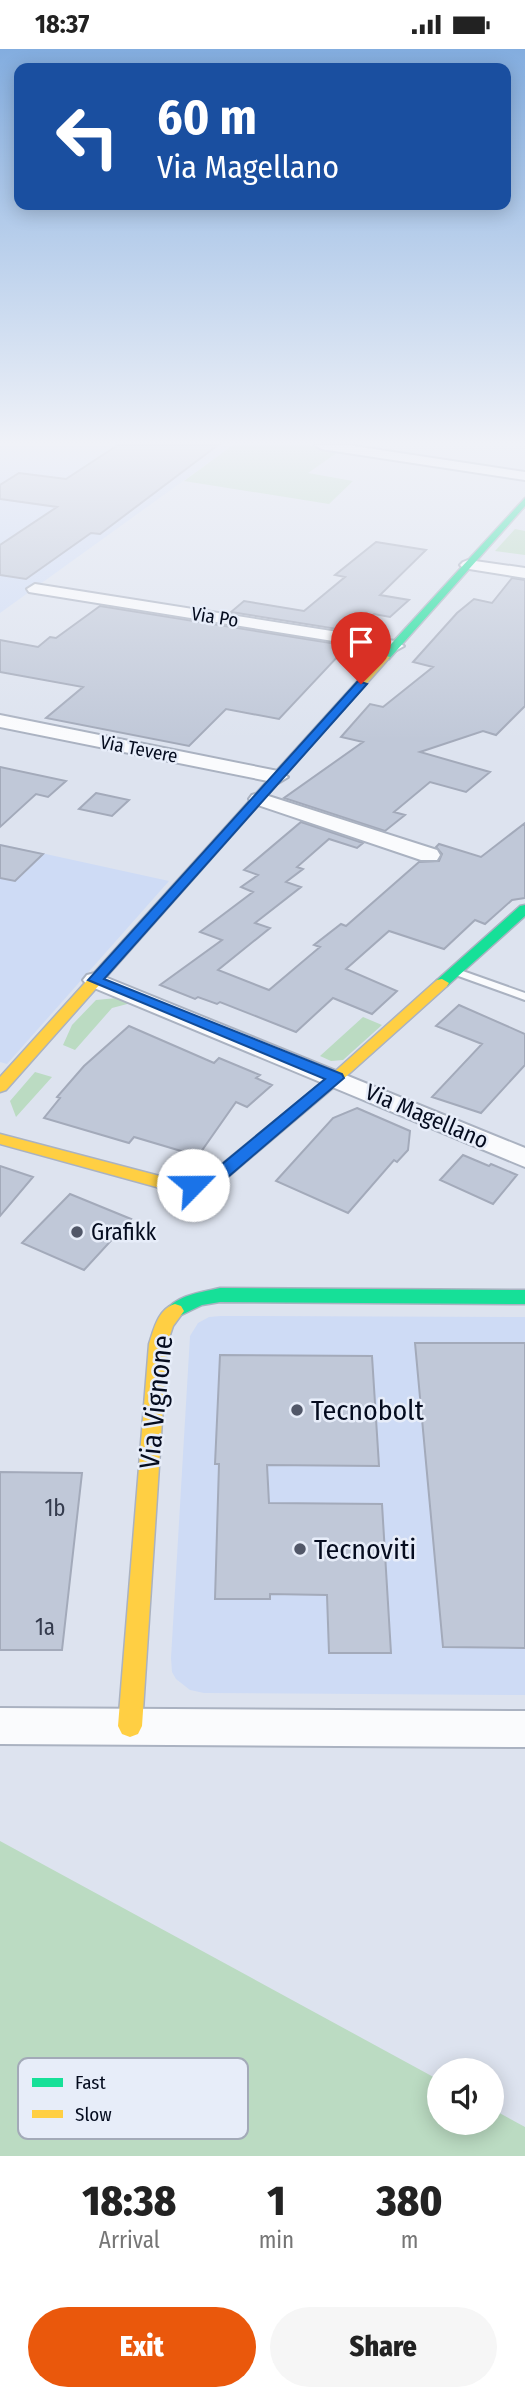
<!DOCTYPE html>
<style>
body{margin:0;font-family:"Fira Sans Condensed",sans-serif;background:#f6f6f6;color:#222;height:100vh;display:flex;flex-direction:column;font-size:26px;white-space:nowrap}
*{box-sizing:border-box;margin:0}
p{font-size:23px;color:#767676}
.icon{flex:none;width:38px;height:38px;fill:none;stroke:currentColor;stroke-width:2;stroke-linecap:round;stroke-linejoin:round}
.map{position:relative;height:2107px;overflow:hidden}
.sheet{display:flex;flex-direction:column;background:#fff;flex:1}
.sheet>*{flex:none}
.top-card{position:absolute;left:14px;top:14px;width:497px;height:147px;border-radius:14px;box-shadow:0 4px 18px #0003;background:#1a4fa0;color:#fff;overflow:hidden}
.controls{position:absolute;left:427px;top:2009px;display:grid;gap:14px}
.controls a{display:grid;place-items:center;width:77px;height:77px;border-radius:50%;background:#fff;box-shadow:0 4px 18px #0003;font-size:35px}
.pin{position:absolute;display:grid;place-items:center;width:60px;height:60px;color:#fff;margin:-72px -30px;border-radius:50% 50% 50% 0;rotate:-45deg;box-shadow:0 0 7px #0007}
.pin .icon{rotate:45deg}
.me{position:absolute;width:77px;margin:-38px;rotate:67deg;stroke-linejoin:round;filter:drop-shadow(0 0 5px #0008)}
.turn{display:flex;align-items:center;gap:24px;height:147px;padding:0 28px;font-size:32px}
.turn .icon{width:91px;height:91px;stroke-width:2.5}
.turn b{display:block;font-size:49px;line-height:60px}
.eta{display:flex;justify-content:space-evenly;align-items:center;height:119px;text-align:center}
.eta b{font-size:42px;font-weight:800;line-height:49px}
.action{display:flex;gap:14px;margin-top:auto;padding:14px 28px}
.action a{flex:1;height:80px;border-radius:42px;background:#ea580c;color:#fff;font-size:28px;font-weight:800;line-height:80px;text-align:center}
.action a+a{background:#f6f6f6;color:#222}
.status{display:flex;justify-content:space-between;align-items:center;height:49px;padding:0 35px;background:#fff;direction:ltr}
.status svg{height:19px;fill:currentColor}
.map>svg:first-child{display:block}
.built{fill:#cedbf5}
.green{fill:#bbdbc2}
.building{fill:#c0c8d8;stroke:#a3aaba;stroke-width:2}
.lines{fill:none;stroke-linecap:round;stroke-linejoin:round}
.lane-casing{stroke:#aab2c1;stroke-width:4}
.street-casing{stroke:#aab2c1;stroke-width:4}
.fast-casing{stroke:#aab2c1;stroke-width:3}
.slow-casing{stroke:#aab2c1;stroke-width:3}
.lane{fill:#fafbfd;fill-rule:evenodd}
.street{fill:#fafbfd;fill-rule:evenodd}
.fast{fill:#16e098;fill-rule:evenodd}
.slow{fill:#ffcf43;fill-rule:evenodd}
.route{fill:#1a73e8;stroke:#114b97;stroke-width:2}
.poi-dot{fill:#515768;stroke:#e7edf9;stroke-width:2.5}
.labels{text-anchor:middle;dominant-baseline:central;stroke-width:5;stroke-linejoin:round;paint-order:stroke}
.far-street-label{font-size:19px;fill:#050c1f;stroke:#e7edf9}
.street-label{font-size:23px;fill:#050c1f;stroke:#e7edf9}
.poi-label{font-size:23px;fill:#050c1f;stroke:#e7edf9;text-anchor:start}
.near-number-label{font-size:23px;fill:#343b4d}
.near-street-label{font-size:28px;fill:#050c1f;stroke:#e7edf9}
.near-poi-label{font-size:28px;fill:#050c1f;stroke:#e7edf9;text-anchor:start}
.key{fill:#e7edf9;stroke:#a3aab8;stroke-width:2}
.key-label{font-size:19px;fill:#050c1f}
</style>
<div class="status"><b>18:37</b><svg viewBox="0 0 49 12"><path d="M0 12V9h3v3zM5 12V6h3v6zM10 12V3h3v9zM15 12V0h3v12zM26 1h20v11H26zM47 4h2v5h-2z"/></svg></div>
<div class="map">
<svg width="525" height="2107" viewBox="0 0 525 2107">
<rect width="100%" height="100%" fill="#dde3ef"/>
<path class="built" d="M0 396H233L0 564Z
M0 795 169 832 7 1015 0 1013Z
M221 1267 525 1268V1646L204 1644 190 1641 176 1630 172 1623 171 1609 190 1287 198 1274 209 1268Z"/>
<path class="green" d="M233 396H307L341 401 308 424 353 432 329 455 184 432Z
M515 480 525 482V506L495 502Z
M117 949 131 954 112 959 75 1001 63 996 72 976 96 951Z
M363 968 382 976 343 1011 331 1012 320 1007Z
M35 1023 52 1028 16 1068 10 1052Z
M0 1792 439 2031V2074H492V2060L525 2078V2107H0Z"/>
<path class="building" d="M118 396H218L100 485 91 484 26 530 0 526V496L57 458 0 450V436L19 424 66 430Z
M376 493 426 501 380 546 409 551 390 568 374 565 356 583 231 563 244 552 304 562 345 528 335 526Z
M512 529 525 531V657L496 686 483 682 420 703 490 723 466 743 430 733 394 763 405 766 385 782 284 749 363 693 341 688 370 655 383 658 433 618 413 613 457 564 474 550 492 554Z
M100 557 343 596 337 602 342 603 279 670 226 660 189 697 46 669 83 638 0 623V591L38 598 50 588 56 589Z
M0 718 66 732 48 748 36 745 0 778Z
M96 744 129 751 112 767 79 760Z
M301 773 363 794 357 799 329 790 297 818 303 820 286 833 301 838 255 874 270 879 218 921 269 941 320 898 314 896 341 875 346 877 419 813 439 812 442 805 436 798 439 795 481 808 525 774V849L512 851 485 875 475 871 444 900 389 882 346 920 397 942 372 965 333 949 296 983 220 953 217 955 198 948 195 950 160 936 222 891 200 883 253 843 241 838 258 826 244 821Z
M0 796 43 805 15 832 0 829Z
M459 956 525 985V1016L481 1064 432 1048 482 995 436 977Z
M129 977 214 1014 219 1009 260 1026 256 1029 272 1036 247 1058 236 1053 198 1107 134 1088 129 1094 44 1069 60 1049 57 1048 84 1017Z
M357 1059 410 1082 408 1101 397 1113 394 1111 348 1164 276 1132 333 1069Z
M463 1106 489 1117 491 1115 517 1126 493 1155 440 1131Z
M0 1117 33 1128 0 1167Z
M70 1145 131 1170 84 1221 22 1194Z
M415 1294H525V1599L443 1598Z
M220 1306 372 1307 379 1417 267 1416 269 1454 382 1455 391 1604H329L327 1546 270 1545V1550H215L219 1415H215Z
M0 1423 82 1424 62 1601H0Z"/>
<g class="lines">
<g class="lane-casing">
<path id="lane" d="M457 920 525 944V951L453 925 451 923Z"/>
</g>
<g class="street-casing">
<path id="street" d="M315 396H347L525 423V431L321 400Z
M468 511 525 519V529L463 519 460 516 463 513Z
M35 535 395 592 404 597 395 602 29 543 27 540Z
M0 666 278 722 288 728 278 734 0 678Z
M259 744 437 801 440 806 437 811H421L252 754 249 750 252 746Z
M95 924 525 1099V1118L87 936 83 931 87 926Z
M0 1659 525 1662V1698L0 1695Z"/>
</g>
<g class="fast-casing">
<path id="fast" d="M525 449V457L389 610H381V606Z
M525 856V867L447 937H437L435 934 437 931 520 857Z
M220 1239 525 1241V1255L220 1253 202 1256 175 1269 169 1267 166 1262C176 1246 203 1243 220 1239Z"/>
</g>
<g class="slow-casing">
<path id="slow" d="M381 606 390 608 6 1041 0 1043V1028Z
M442 930 449 934 447 937 341 1032 222 1133 193 1142H171L0 1095V1085L171 1130H193L210 1125 331 1026 437 931Z
M175 1255 181 1257 184 1262 173 1277 167 1295 142 1677 138 1685 130 1688 122 1685 118 1677 149 1295C154 1280 158 1260 175 1255Z"/>
</g>
<use href="#lane" class="lane"/>
<use href="#street" class="street"/>
<use href="#fast" class="fast"/>
<use href="#slow" class="slow"/>
</g>
<linearGradient id="sky" x2="0" y2="1"><stop stop-color="#83addf"/><stop offset="0.57" stop-color="#f0f2f8"/><stop offset="1" stop-color="#f0f2f8" stop-opacity="0"/></linearGradient>
<rect width="525" height="691" fill="url(#sky)"/>
<path class="route" d="M358 632 367 635 104 930 342 1025 344 1029 222 1133 193 1142 187 1140 184 1136 187 1132 210 1125 325 1030 88 931Z"/>
<g class="poi-dot">
<circle cx="77" cy="1183" r="7"/>
<circle cx="297" cy="1361" r="7"/>
<circle cx="300" cy="1500" r="7"/>
</g>
<g class="labels">
<g class="far-street-label">
<text transform="translate(215 568) rotate(9)">Via Po</text>
<text transform="translate(139 700) rotate(11)">Via Tevere</text>
</g>
<g class="street-label">
<text transform="translate(427 1067) rotate(23)">Via Magellano</text>
</g>
<g class="poi-label">
<text x="91" y="1183">Grafikk</text>
</g>
<g class="near-number-label">
<text x="55" y="1459">1b</text>
<text x="45" y="1578">1a</text>
</g>
<g class="near-street-label">
<text transform="translate(156 1353) rotate(-84)">Via Vignone</text>
</g>
<g class="near-poi-label">
<text x="311" y="1361">Tecnobolt</text>
<text x="314" y="1500">Tecnoviti</text>
</g>
</g>
<rect x="18" y="2009" width="230" height="81" rx="10" class="key"/>
<rect x="32" y="2029" width="31" height="9" fill="#16e098"/>
<rect x="32" y="2061" width="31" height="8" fill="#ffcf43"/>
<g class="key-label">
<text x="75" y="2040">Fast</text>
<text x="75" y="2072">Slow</text>
</g>
</svg>
<div class="controls">
<a><svg class="icon" aria-label="sound" viewBox="0 0 24 24"><path d="M4 9h4l5-4v14l-5-4H4zM17 9q2 3 0 6"/></svg></a>
</div>
<div class="pin" style="left:361px;top:635px;background:#d93025"><svg class="icon" aria-label="arrive" viewBox="0 0 24 24"><path d="M6 21V4h12l-3 4 3 4H6"/></svg></div>
<svg class="me" style="left:193px;top:1136px" viewBox="-20 -20 40 40"><circle r="19" fill="#fff"/><path d="M0-13L10 11 0 6-10 11z" fill="#1a73e8"/></svg>
<div class="top-card">
<div class="turn"><svg class="icon" aria-label="left" viewBox="0 0 24 24"><path d="M17 20v-9H6M10 6l-5 5 5 5"/></svg><div><b>60 m</b>Via Magellano</div></div>
</div>
</div>
<section class="sheet">
<div class="eta">
<div><b>18:38</b><p>Arrival</p></div>
<div><b>1</b><p>min</p></div>
<div><b>380</b><p>m</p></div>
</div>
<div class="action"><a>Exit</a><a>Share</a></div>
</section>
